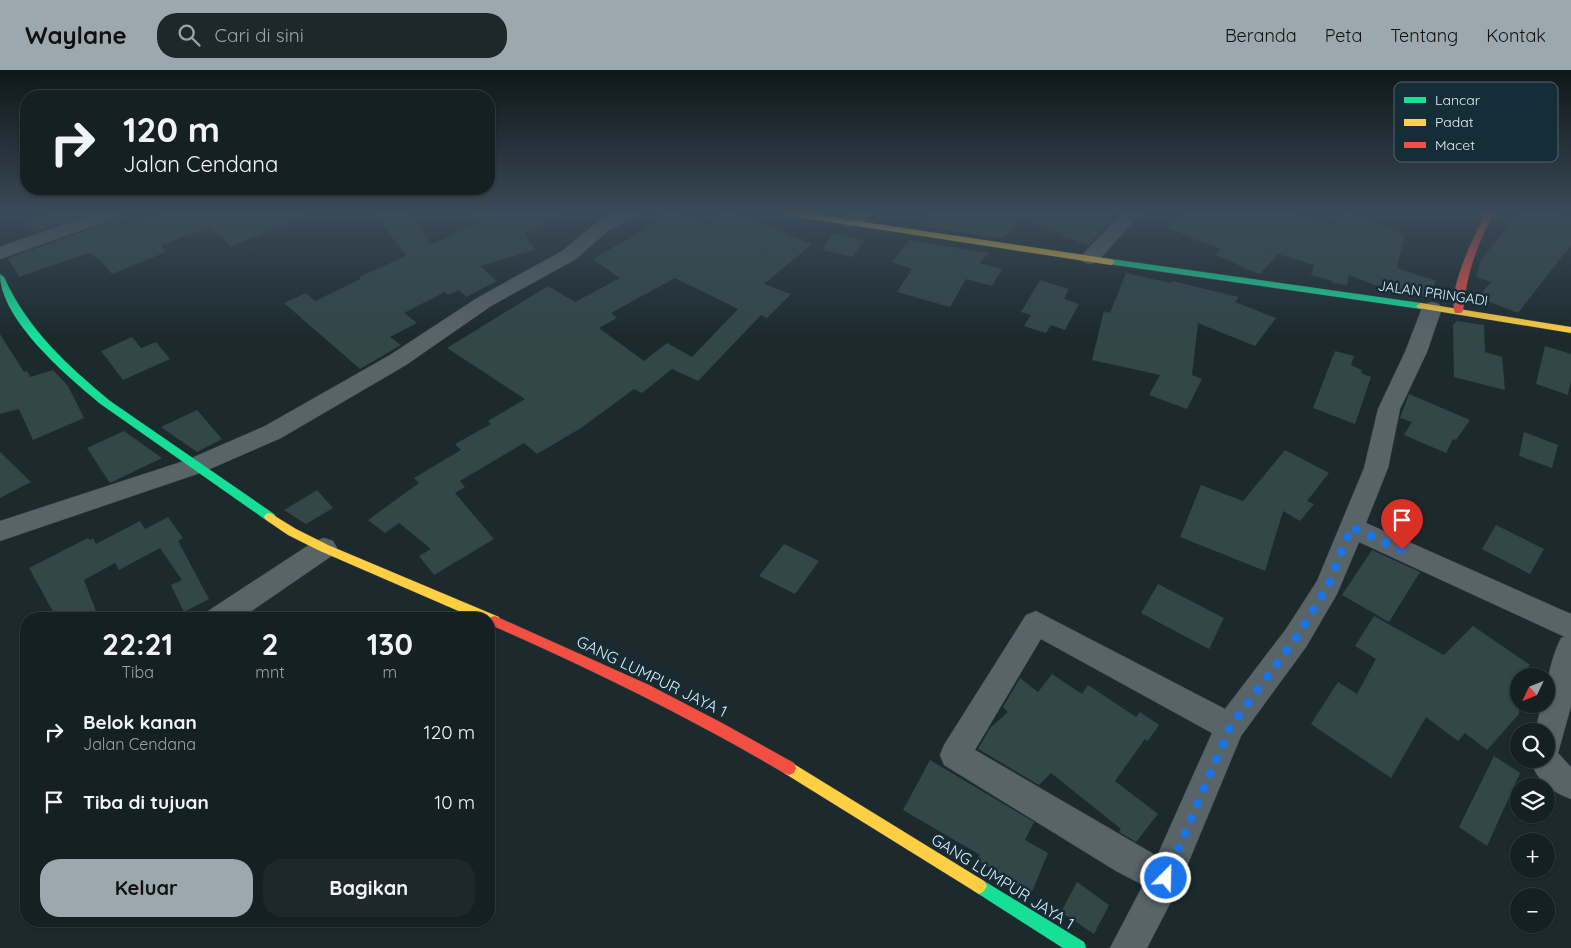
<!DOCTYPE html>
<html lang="id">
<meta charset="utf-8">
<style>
body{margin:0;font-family:Quicksand,sans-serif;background:#1e282a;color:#f1f3f6;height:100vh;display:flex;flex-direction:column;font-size:19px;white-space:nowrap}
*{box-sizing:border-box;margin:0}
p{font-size:16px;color:#9da3a5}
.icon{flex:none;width:28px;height:28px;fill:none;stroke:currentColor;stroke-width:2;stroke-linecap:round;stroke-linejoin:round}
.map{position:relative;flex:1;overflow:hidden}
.panel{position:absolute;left:20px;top:542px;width:475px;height:315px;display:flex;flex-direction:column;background:#152022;border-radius:20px;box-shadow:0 1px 4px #0004,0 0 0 1px #343e40}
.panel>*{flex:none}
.top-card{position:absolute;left:20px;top:20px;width:475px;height:105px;border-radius:20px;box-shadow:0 1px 4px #0004,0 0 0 1px #343e40;background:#152022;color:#f1f3f6;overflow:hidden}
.needle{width:32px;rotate:227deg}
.buttons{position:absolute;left:1510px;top:598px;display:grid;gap:10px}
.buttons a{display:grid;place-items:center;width:45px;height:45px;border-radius:50%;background:#152022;box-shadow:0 1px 4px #0004,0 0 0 1px #343e40;font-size:25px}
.pin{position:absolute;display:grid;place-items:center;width:42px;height:42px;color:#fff;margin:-51px -21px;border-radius:50% 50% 50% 0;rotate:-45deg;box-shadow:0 0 5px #0007}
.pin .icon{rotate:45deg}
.me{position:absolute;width:55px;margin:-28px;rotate:23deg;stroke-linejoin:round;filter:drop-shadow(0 0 4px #0008)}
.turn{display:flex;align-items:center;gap:18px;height:105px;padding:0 20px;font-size:22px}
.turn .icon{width:65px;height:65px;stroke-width:2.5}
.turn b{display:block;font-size:35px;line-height:42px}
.eta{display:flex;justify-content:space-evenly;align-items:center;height:85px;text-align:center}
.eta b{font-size:30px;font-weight:700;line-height:35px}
.cta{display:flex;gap:10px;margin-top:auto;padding:10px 20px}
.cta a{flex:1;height:58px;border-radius:20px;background:#9ba9af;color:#111;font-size:20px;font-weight:700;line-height:58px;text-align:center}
.cta a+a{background:#1e282a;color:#f1f3f6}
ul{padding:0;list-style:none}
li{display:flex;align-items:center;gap:15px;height:70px;padding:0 20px}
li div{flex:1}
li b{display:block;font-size:19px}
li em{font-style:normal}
header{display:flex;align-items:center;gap:30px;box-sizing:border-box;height:70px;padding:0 25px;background:#9ba9af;color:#111}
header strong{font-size:24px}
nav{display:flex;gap:28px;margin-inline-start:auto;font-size:18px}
.search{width:350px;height:45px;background:#1e282a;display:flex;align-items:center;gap:12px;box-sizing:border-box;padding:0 18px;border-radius:20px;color:#9da3a5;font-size:19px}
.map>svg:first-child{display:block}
.building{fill:#334648;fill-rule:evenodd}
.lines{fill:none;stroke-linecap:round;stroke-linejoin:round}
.street-casing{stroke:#3b464a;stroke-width:1}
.fast-casing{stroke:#3b464a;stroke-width:1}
.slow-casing{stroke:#3b464a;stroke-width:1}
.jam-casing{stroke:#3b464a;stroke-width:1}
.street{fill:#586468;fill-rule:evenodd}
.fast{fill:#16e098;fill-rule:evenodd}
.slow{fill:#ffcf43;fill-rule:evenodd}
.jam{fill:#f24e42;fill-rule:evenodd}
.route{stroke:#1a73e8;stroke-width:9;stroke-dasharray:0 16.2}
.labels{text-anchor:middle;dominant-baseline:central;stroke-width:5;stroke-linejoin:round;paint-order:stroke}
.far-street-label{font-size:14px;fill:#e0eef4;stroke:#142d36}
.street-label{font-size:16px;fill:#e0eef4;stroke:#142d36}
.key{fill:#142d36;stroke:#51676f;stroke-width:1}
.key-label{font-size:14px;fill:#e0eef4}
</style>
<header>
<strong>Waylane</strong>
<div class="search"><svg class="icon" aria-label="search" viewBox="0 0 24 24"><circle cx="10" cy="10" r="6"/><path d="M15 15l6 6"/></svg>Cari di sini</div>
<nav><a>Beranda</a><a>Peta</a><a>Tentang</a><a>Kontak</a></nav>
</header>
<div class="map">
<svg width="1571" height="878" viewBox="0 0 1571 878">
<rect width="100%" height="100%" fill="#1c2a2e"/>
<path class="building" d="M53 143H85L86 144 35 162 27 153Z
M162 143H309L231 177 211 157 161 175 166 182 112 204 101 191 89 183 19 207 8 188 116 150 122 157Z
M375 143H409L432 174 482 152 469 143H567L524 163 535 180 480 196 497 211 466 227 459 220 448 225 445 222 404 243 417 253 390 267 401 275 360 299 284 233 306 223 315 231 361 209 359 207 406 186Z
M660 143H677L708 157 722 143H728L751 150 812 174 764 214 791 224 767 248 761 245 698 311 672 299 642 323 634 319 581 358 537 384 524 373 460 411 465 417 455 423 494 469 434 505 419 486 431 479 399 453 385 463 368 450 419 413 414 408 461 380 455 374 491 354 488 351 525 329 447 278 548 216 575 232 620 208 593 189 662 149ZM675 208 738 239 692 287 667 273 644 291 599 258 617 248 611 243Z
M933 143H1117L1089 175 1061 166 1064 163 1022 149 1002 169 922 156Z
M1183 143H1290L1332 156 1345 143H1349L1405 165 1397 198 1436 211 1428 228 1387 216 1386 219 1349 205 1347 215 1331 213 1333 211 1311 205 1314 195 1278 184 1260 204 1256 203 1214 184 1221 179 1168 159Z
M1518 143H1558L1571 148V175L1518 243 1482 229 1483 237 1471 235 1491 212 1476 207 1481 190Z
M833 163 864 170 853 187 822 180Z
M910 170 989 183 979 193 1002 199 992 216 966 209 950 237 897 222 912 199 892 192Z
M1126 203 1171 213 1172 211 1239 227 1235 232 1276 248 1255 276 1198 253 1192 305 1202 309 1187 339 1149 325 1160 305 1092 290 1104 241 1110 243Z
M1040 210 1069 219 1064 229 1079 234 1065 260 1051 255 1046 263 1024 256 1031 245 1021 242Z
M1457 251 1484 255 1485 282 1502 287 1505 320 1454 307 1453 255Z
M0 264 24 302 27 301 30 307 53 300 68 316 84 348 33 370 19 339 0 344Z
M132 267 141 278 156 272 170 289 123 310 101 281Z
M1545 276 1571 284V310L1568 325 1536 314Z
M1335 281 1354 286 1351 295 1362 300 1361 303 1371 307 1355 354 1313 338Z
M1409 324 1470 350 1456 370 1453 369 1446 383 1404 365 1412 352 1400 348Z
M197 340 222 369 197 382 161 357Z
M124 361 162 388 110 413 87 378Z
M1524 362 1558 375 1552 398 1519 386Z
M1285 380 1329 403 1307 431 1314 434 1300 451 1283 441 1265 501 1180 467 1201 415 1243 431Z
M0 382 31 412 0 428Z
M317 420 333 438 306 454 284 440Z
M168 447 183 468 178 471 209 529 184 542 171 515 182 510 160 478 119 500 115 493 84 510 99 549H57L29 498 88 468 90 470 93 468 96 474 140 451 145 459Z
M1496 455 1544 479 1530 504 1482 479Z
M784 474 819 491 795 524 759 506Z
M1372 480 1420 502 1389 552 1342 525Z
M1158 514 1224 548 1209 579 1141 543Z
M1374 546 1444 585 1473 556 1530 595 1519 606V644L1487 680 1465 663 1458 671 1426 647 1391 708 1311 654 1338 612 1357 624 1376 589 1355 576Z
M1052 604 1082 624 1088 615 1136 647 1140 642 1159 655 1148 671 1145 669 1115 711 1158 744 1136 772 1119 762 1121 759 1051 703 1039 715 978 679 990 658 1008 642 1003 637 1020 608 1038 622Z
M1494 686 1520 703 1487 776 1459 757Z
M930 690 1034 752 1025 770 1048 783 1031 824 977 790 980 785 903 740Z
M1077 812 1109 835 1094 864 1061 842Z"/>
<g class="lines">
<g class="street-casing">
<path id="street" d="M96 143H122L119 147 0 189V177Z
M614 143H637L634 147 609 160 576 189 491 236 406 295 281 368 203 402 0 471V451L187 390 265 356 390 285 477 228 562 181 597 152Z
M850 143H870C863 152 855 159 844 156L841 152Z
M1122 143H1141L1097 192 1090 194 1083 192 1081 188 1083 184Z
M1432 232 1439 234 1442 238 1427 282 1400 339 1388 398 1366 453 1571 544V636L1558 683 1571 697V729C1550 721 1537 711 1530 689H1546V661H1535L1542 634H1546C1546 612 1551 588 1561 568L1565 567 1359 472 1337 524 1306 577 1241 666 1177 820 1147 878H1110L1143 815 1116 801 944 695 940 685 944 675 1026 545 1036 541 1225 639 1286 559 1317 511 1364 398 1378 339 1405 282 1422 238 1425 234ZM1041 569 1212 663 1157 786 975 680Z
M324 468 333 471 337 478 333 485 240 549H204L208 541 315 471Z"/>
</g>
<g class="fast-casing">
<path id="fast" d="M1111 189 1421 233 1426 236 1421 239 1108 194V190Z
M0 204 4 207C28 260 66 294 110 331L274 444 276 447 274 450H266L102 335C69 308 0 250 0 204Z
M979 808 1084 872 1086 878H1063L974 821 971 816 974 811Z"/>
</g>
<g class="slow-casing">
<path id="slow" d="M782 143H803L1111 189 1115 192 1111 195 786 145Z
M1421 233 1571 257V263L1418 238 1416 236Z
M270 443 296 459 328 475 499 547 501 551 499 555C495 556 493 556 489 554V549H477L320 481 288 465 266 450 264 447 266 444Z
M789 691 984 811 987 816 984 821 979 824 974 821 784 703 782 698 784 693Z"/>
</g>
<g class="jam-casing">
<path id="jam" d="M1486 143H1494C1477 174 1466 205 1463 241L1461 243H1455C1447 220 1475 164 1486 143Z
M495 546 649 615 722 653 794 693 796 698 794 703 789 705 784 703C689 647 591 599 491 555L489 551 491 547Z"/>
</g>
<use href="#street" class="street"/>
<use href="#fast" class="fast"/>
<use href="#slow" class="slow"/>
<use href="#jam" class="jam"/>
</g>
<linearGradient id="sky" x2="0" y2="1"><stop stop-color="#0f1719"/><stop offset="0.54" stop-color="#3a4a57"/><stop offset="1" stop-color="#3a4a57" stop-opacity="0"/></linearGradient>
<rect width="1571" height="266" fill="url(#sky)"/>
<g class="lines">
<path class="route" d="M1166 808 1230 657 1296 568 1328 516 1351 457 1402 480"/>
</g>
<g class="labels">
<g class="far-street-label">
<text transform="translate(1433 223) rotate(8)">JALAN PRINGADI</text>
</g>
<g class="street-label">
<text transform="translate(652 606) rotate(26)">GANG LUMPUR JAYA 1</text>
<text transform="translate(1003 811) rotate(32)">GANG LUMPUR JAYA 1</text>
</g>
</g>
<rect x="1394" y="12" width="164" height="80" rx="8" class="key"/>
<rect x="1404" y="27" width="22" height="6" fill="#16e098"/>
<rect x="1404" y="49" width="22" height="7" fill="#ffcf43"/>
<rect x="1404" y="72" width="22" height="6" fill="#f24e42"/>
<g class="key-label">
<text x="1435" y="35">Lancar</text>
<text x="1435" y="57">Padat</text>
<text x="1435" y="80">Macet</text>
</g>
</svg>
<div class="buttons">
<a><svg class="needle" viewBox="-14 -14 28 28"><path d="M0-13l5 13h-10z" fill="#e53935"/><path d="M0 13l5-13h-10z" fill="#9da3a5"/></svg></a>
<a><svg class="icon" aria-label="search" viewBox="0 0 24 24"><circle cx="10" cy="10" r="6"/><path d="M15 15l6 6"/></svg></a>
<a><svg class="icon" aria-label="layers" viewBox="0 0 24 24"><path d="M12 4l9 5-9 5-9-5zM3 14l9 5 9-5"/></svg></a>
<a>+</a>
<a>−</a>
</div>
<div class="pin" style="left:1402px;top:480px;background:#d93025"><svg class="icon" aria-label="arrive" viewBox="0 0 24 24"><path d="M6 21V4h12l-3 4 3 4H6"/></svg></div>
<svg class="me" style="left:1166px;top:808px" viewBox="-20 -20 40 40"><circle r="17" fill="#1a73e8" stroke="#fff" stroke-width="3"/><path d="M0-11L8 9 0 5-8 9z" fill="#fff"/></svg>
<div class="top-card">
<div class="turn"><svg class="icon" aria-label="right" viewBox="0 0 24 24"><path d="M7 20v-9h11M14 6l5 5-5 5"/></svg><div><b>120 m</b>Jalan Cendana</div></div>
</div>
<section class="panel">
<div class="eta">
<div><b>22:21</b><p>Tiba</p></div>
<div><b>2</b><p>mnt</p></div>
<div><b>130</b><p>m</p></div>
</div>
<ul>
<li><svg class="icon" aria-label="right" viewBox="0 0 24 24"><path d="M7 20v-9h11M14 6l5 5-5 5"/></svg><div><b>Belok kanan</b><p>Jalan Cendana</p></div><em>120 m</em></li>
<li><svg class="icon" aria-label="arrive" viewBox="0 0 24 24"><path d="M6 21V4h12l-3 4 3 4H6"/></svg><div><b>Tiba di tujuan</b></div><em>10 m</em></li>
</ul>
<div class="cta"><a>Keluar</a><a>Bagikan</a></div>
</section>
</div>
